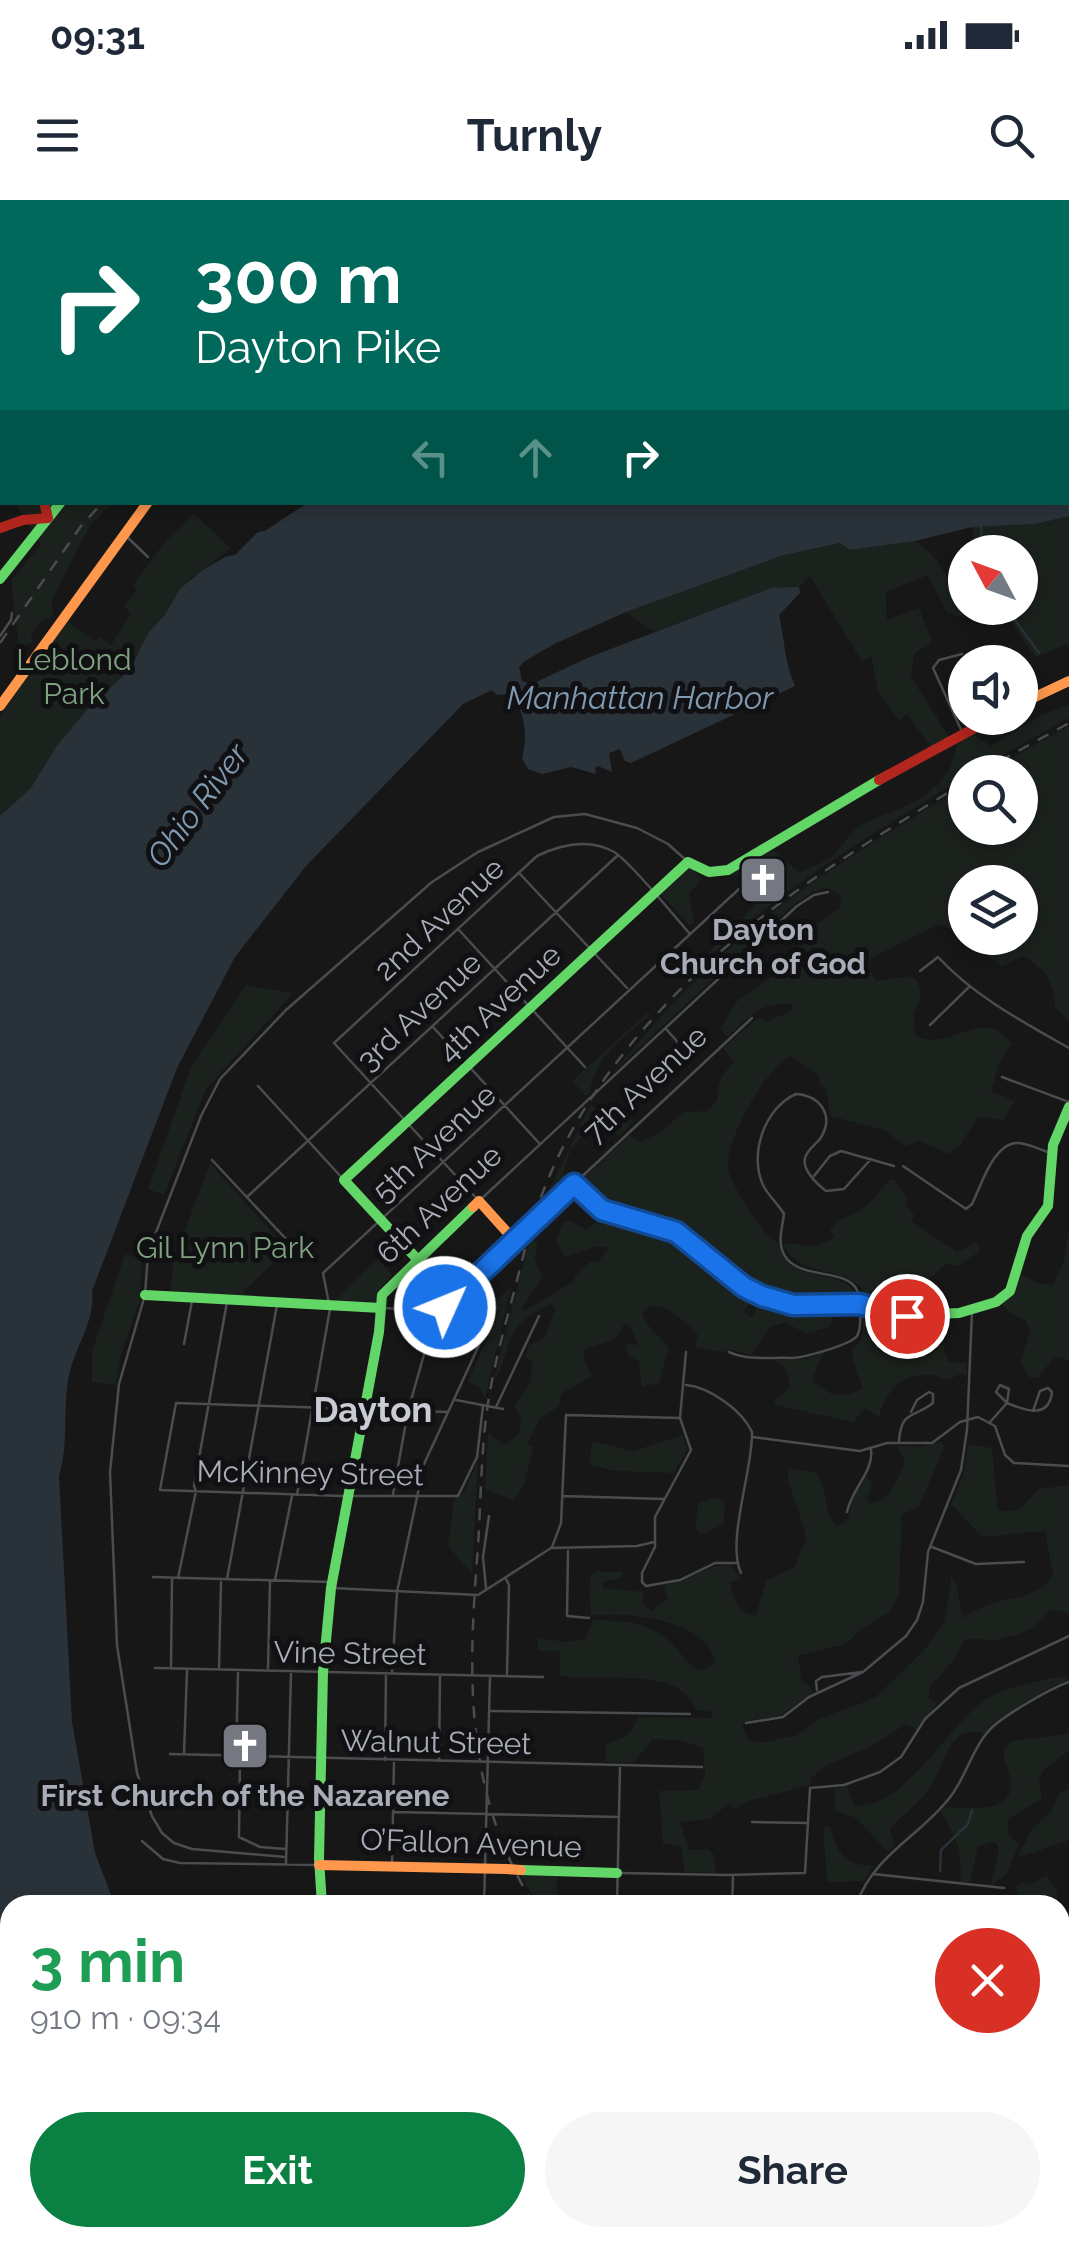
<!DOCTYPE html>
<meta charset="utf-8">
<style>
body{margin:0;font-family:Raleway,sans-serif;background:#f6f6f7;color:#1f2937;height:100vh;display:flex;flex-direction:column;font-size:38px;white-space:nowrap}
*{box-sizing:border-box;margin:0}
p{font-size:32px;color:#747a83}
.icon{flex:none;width:55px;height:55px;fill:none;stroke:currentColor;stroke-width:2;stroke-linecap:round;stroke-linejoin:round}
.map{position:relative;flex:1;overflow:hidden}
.details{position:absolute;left:0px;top:1695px;width:1070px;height:352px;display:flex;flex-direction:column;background:#fff;border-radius:30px 30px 0 0;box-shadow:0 5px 15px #0003}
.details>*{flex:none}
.banner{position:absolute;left:0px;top:0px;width:1070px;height:305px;box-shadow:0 5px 15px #0003;background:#00695c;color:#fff;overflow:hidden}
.needle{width:65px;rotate:311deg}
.controls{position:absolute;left:948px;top:335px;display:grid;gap:20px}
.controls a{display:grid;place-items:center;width:90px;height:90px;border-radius:50%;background:#fff;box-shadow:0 5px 15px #0003;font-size:50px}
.pin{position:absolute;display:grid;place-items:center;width:85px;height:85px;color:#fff;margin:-42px;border:5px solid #fff;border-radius:50%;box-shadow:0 2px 10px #0007}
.me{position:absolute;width:110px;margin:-55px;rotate:46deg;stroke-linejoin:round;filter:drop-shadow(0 0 8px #0008)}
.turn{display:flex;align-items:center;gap:35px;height:210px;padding:0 30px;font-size:45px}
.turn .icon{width:130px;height:130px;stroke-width:2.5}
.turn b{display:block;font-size:70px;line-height:85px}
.lanes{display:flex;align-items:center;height:95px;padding:0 30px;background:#0003;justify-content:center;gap:50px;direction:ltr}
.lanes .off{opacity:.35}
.round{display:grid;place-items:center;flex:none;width:105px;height:105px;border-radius:52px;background:#f6f6f7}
.overview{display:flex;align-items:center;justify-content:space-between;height:170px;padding:0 30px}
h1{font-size:60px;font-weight:700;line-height:75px;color:#1e9e55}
.button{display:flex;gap:20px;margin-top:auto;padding:20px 30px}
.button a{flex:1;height:115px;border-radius:60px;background:#0b8043;color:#fff;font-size:40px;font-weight:700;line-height:115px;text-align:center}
.button a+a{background:#f6f6f7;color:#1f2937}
.status{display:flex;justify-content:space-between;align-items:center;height:70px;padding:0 50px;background:#fff;direction:ltr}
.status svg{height:28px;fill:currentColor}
header{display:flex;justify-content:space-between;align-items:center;height:130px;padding:0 30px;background:#fff;font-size:45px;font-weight:700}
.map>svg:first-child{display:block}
.green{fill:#1b211c}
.water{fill:#2a3239}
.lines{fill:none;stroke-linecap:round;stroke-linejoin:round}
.stream{stroke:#2a3239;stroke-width:2.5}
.street{stroke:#4b4c50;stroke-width:2.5}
.fast{stroke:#63d668;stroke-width:10}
.slow{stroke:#ff974d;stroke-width:10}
.jam{stroke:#b3261e;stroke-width:10}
.rail{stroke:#4b4c4f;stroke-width:2.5;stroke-dasharray:12 10;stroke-linecap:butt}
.slow-bridge{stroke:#ff974d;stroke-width:10}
.route-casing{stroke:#114b97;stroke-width:25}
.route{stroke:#1a73e8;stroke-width:18}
.labels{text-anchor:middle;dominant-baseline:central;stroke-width:10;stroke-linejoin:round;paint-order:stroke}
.park-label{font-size:30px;fill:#7fa381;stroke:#111113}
.street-label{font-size:30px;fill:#a8adb8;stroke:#111113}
.poi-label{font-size:30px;font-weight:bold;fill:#a8adb8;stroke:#111113}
.water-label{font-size:32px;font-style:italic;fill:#7f9bb3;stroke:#111113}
.quarter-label{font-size:35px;font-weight:bold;fill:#c9ccd4;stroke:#111113}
</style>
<div class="status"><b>09:31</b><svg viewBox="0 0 49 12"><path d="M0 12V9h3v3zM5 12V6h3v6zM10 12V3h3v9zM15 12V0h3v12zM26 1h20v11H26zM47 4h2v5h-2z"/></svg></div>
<header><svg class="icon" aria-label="menu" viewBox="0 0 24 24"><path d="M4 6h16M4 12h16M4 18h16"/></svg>Turnly<svg class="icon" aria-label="search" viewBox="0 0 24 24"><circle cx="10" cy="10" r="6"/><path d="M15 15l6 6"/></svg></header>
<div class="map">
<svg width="1069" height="2046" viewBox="0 0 1069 2046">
<rect width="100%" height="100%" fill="#171717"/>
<path class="green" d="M202 0H548L545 2Z
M754 0H1069V37L1068 2H747Z
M15 303H113L90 325 52 401 53 416 39 423 31 435 33 443 19 447 11 381 41 344Z
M194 313 231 349 189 379 198 388 130 461 112 492 0 627V516L67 421 95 441 99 437 111 445 131 414 124 406 137 389 133 385 165 342Z
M1069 316V444L1035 457 1002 408H1020V352H975L972 327 1036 324Z
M915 341C943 357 952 388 965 418L947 413 928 375 886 392 887 420 919 408 932 442 914 454 911 477 949 537 931 547 907 514 899 521 878 491 871 456 862 462 810 376 799 387 771 389 654 432 626 412 784 355 841 343 850 350Z
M1069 505V518L972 572H965V577C873 633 778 690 701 765L700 761 782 678 783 672 765 657 742 667 736 676 724 672 769 647 800 673C810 666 826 663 834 655 843 645 848 634 860 626 874 616 888 615 902 608 931 595 957 571 957 539L970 532 991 546 1041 515Z
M1069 526V821L1055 808C1055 782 1046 770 1023 756L1001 767 967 738H1020V682H965V736L940 724 870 759V771L877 781 910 776 917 780 921 796 914 814 915 835C953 855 980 802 1012 844L1000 861 991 891 1015 901 1004 920 978 917 960 945 948 954 919 941 905 946 884 930 830 916 826 889 820 884 818 875 791 856C767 866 725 940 728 967 729 982 756 1021 766 1033 769 1037 774 1039 778 1043 782 1048 782 1057 788 1062 808 1081 842 1070 856 1094L854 1098C845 1101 834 1100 824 1101 742 1107 741 1066 682 1031 646 1011 604 1022 579 982L630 935 639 941C660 936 668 924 684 912L707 911 717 901C717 883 722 874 734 862L723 848 759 817 765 822 792 811V805C763 798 746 820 727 837L720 828 738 800 787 767 806 731 840 708 841 696 827 688 813 692 791 707 610 875C660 816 711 760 773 712 832 665 901 626 965 585V628H1020V572H986Z
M690 666 702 679 689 694 694 722 690 726 661 694Z
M246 785 293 793 206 889 164 995 148 989 191 867Z
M647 813 651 815C626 833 592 861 590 892L586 896 572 881Z
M616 903 634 922 619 936 609 929 591 926 570 951 563 973 571 982 537 1015 591 904 601 913Z
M210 963 287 1049 244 1091 243 1095 170 1092 174 1059Z
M889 980H894L907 998 906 1004 914 1015 911 1021 957 1052 977 1042 980 1051 958 1066 946 1064 928 1080 885 1086 878 1107 863 1102V1089C840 1064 798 1079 783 1043L811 1046 833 1039 834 1035 830 1031C838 1017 846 1018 858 1012 869 1006 881 989 889 980Z
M605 1016 673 1033 758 1098 755 1103 750 1102 744 1112 751 1117 763 1100 793 1107 831 1105 834 1111 830 1127 806 1133 785 1123 770 1127 752 1155 732 1150 721 1152 695 1148 698 1135C685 1122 670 1106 651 1106L642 1113 646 1123 669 1148 659 1183 642 1187 639 1161 628 1156 626 1144 638 1145 631 1128 625 1123 615 1139 584 1150V1158L592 1176 561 1194 559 1206 539 1219 528 1243 534 1247 523 1287 513 1300 485 1290 488 1232 504 1245 519 1234 521 1217 514 1206 529 1185 533 1162 525 1157 529 1145 545 1138 555 1108 551 1104C534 1111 516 1124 509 1142 504 1155 504 1168 494 1179L530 1038 538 1044 534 1059 543 1077 523 1106V1111L573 1082 576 1075 590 1062H598L608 1048 597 1046 565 1057 556 1042 563 1023 570 1020 586 1029Z
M1069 1031V1160L1054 1157 1038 1178 1028 1177 1021 1162 1030 1131 1026 1121 1010 1113 1002 1104 1015 1087 1019 1072 1038 1083 1053 1085 1063 1063Z
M125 1054 142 1059 140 1100 121 1155 116 1185 92 1182V1151Z
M378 1059 393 1075 380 1088 379 1102 334 1100Z
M511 1087 485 1199 479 1187 468 1181 499 1111 485 1109Z
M864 1109 879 1113 881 1144 943 1145 948 1161 967 1163 966 1176 962 1173 948 1180C914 1165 887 1184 879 1217L865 1209 853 1222 775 1205 774 1200 789 1188C790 1174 787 1166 774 1160L807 1159 825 1151 814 1174V1182C833 1197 841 1200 862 1188L851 1151 862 1139Z
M683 1235 687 1250 674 1273 614 1271 589 1264 592 1241 633 1251Z
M940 1241 944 1246 943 1251 919 1306 902 1315 899 1396 889 1412 859 1431 846 1444 798 1456 802 1482 810 1486 813 1492 781 1515 744 1522 742 1525 748 1540 761 1543 798 1535 818 1519 875 1498 925 1449 945 1422 951 1375 957 1387 962 1418C969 1414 977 1409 985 1406 1011 1395 1035 1401 1053 1375L1045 1331 982 1337 951 1304 963 1276 968 1244 992 1248 998 1310C1019 1316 1027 1301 1039 1289L1069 1285V1413L1051 1410 1034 1427 1019 1434 996 1440 966 1439 952 1462 930 1487 929 1497 937 1503 916 1529 906 1524 872 1546 826 1566 811 1578 810 1585 745 1602 735 1609 728 1604 710 1619 680 1622 689 1650 708 1649 714 1655 716 1673 684 1672 681 1646 663 1644 659 1591 699 1590 705 1575 703 1548 682 1541 653 1539 633 1563 606 1562V1544C622 1540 633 1533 638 1517L712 1518V1512L696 1510C681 1464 598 1483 560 1476V1451H537L538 1438 567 1442 586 1439 593 1420C623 1421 647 1420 670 1442 681 1452 686 1463 699 1471L715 1464C711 1420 626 1411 591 1416L589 1387 591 1375 596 1371 622 1372 623 1377 603 1382V1388L644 1392 642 1403 651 1411 668 1399 663 1385C687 1380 707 1364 730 1365L741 1378 730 1383C732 1397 740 1415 756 1415L766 1381 794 1367 806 1339 805 1331 787 1278 789 1269 816 1272C828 1289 823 1312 837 1327L849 1319 851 1302 866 1276 873 1283 867 1298 869 1303C889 1303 899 1278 905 1261L897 1246 921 1247Z
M478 1260 472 1374 448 1346 454 1299 464 1292Z
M716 1297 725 1303 724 1324 701 1335 695 1327 698 1303Z
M1062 1476 1069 1480 1053 1486 990 1526 984 1534C948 1520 944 1570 929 1589 918 1603 903 1615 890 1628L895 1646 888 1652 856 1618 835 1611V1588L847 1586 854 1606C910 1608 949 1518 993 1495 1013 1485 1041 1481 1062 1476Z
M1069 1534V1550L1042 1572 1039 1581 1042 1599 1008 1619V1634L1019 1645 1006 1675 991 1686 999 1649 997 1644 992 1642 978 1646 970 1682 960 1683C963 1654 956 1635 940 1611L944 1607C965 1607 1012 1616 1011 1583 1010 1573 1004 1562 1003 1551L1011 1541Z
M1069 1590V1640L1017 1658 1032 1629 1052 1610 1059 1592Z
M823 1627H830C837 1653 845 1665 873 1666L864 1681 827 1682Z
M519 1673 557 1676V1705H538Z
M1046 1675 1057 1690 1058 1703 1012 1705 1017 1696 1016 1685 1023 1682 1029 1685Z
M1069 1739V1862L1062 1861 1060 1868V1744Z"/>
<path class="water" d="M1069 37V316L1036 324 972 327 915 341 850 350 840 343 784 355 626 412 554 444 525 461 519 467 522 481 532 484 587 458 771 388 799 387 800 393 779 415C785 440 784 462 795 486L631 563 625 561 620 549 609 553 612 572 598 566 595 568 596 574 571 567 542 574 528 569 522 558C528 537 525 511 511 494L497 495 492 490 463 504 306 666 235 757 177 868 92 1091C95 1118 79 1142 71 1167 61 1202 70 1242 59 1276L72 1522 95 1653 115 1705H10V2038H225L228 2046H0V616L31 588 56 547 87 510 130 469 149 432 165 415 180 389 201 371 225 357 235 355 258 332 265 331 307 303 1068 302Z"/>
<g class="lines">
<path class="stream" d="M981 324 982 352
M1006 408 1039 453
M940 1671 941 1650 968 1624 972 1610
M1060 1755 1069 1748
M866 2046 876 2038"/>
<path class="street" d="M722 0 723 2
M150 2 151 0
M558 2 561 0
M0 32 2 30
M0 229 2 228
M125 335 148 357
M0 436 11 420 12 413
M962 454 939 460 933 468 963 534
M520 674 627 788
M458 729 585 867
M690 734C674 716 630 661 614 652 589 638 560 645 537 656L334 843 479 1001 797 706 814 695 828 692
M920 771 938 757C974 796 1023 822 1069 848
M930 825 969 787
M433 827 539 943
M666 829 692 858
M1002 877 1069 902
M258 886 343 979
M212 960 286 1039
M903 966 966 1009 972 1004C981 986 994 941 1019 943 1030 944 1041 950 1050 953
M814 976 830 956 841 951 894 966
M575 983 752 818
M247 997 617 656
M418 1060 454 1098
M384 1108 493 1115 424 1264 397 1392 392 1473
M442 1110 513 1043
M184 1144 192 1101
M686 1152 680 1218 691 1250 655 1317V1347L642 1373V1382L646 1386 680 1380 715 1363H737
M729 1152C748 1161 771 1157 791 1158 803 1158 850 1145 857 1136 862 1129 861 1097 857 1090 847 1069 804 1079 787 1059 776 1045 782 1030 784 1014 778 1004 769 996 764 987 748 956 764 908 796 894 821 896 835 916 820 939 815 945 807 950 805 958 802 970 817 984 826 991L844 989 871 959
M686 1185C709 1187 742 1210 752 1232 753 1270 726 1341 741 1373
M1000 1185 1009 1189 1007 1203 996 1192Z
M456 1200 503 1209
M496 1207 539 1116
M448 1212 176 1203 160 1290 343 1296H458L477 1257 483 1206
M990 1222 1007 1203C1026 1211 1049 1219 1052 1192L1048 1188 1040 1191 1033 1211
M753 1237 860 1251 887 1243H932L960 1222 978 1217 995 1226 1005 1255 1014 1263 1068 1266
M899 1241C901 1210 914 1218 933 1203V1194L929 1192 917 1200 911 1212
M393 1294 408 1211 436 1112
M297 1295 330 1109 323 1073 739 689
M562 1296 664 1299
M847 1312C851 1290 874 1271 871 1250
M552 1347 561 1323 566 1215 679 1218
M932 1347 976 1364 1024 1362
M568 1351 567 1416 589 1418
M153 1377 330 1382
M178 1378 196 1291 194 1286 227 1102
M227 1379 277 1105
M506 1379 509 1385 507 1474
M275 1380 292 1296
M332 1388 478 1395 551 1348 637 1346 654 1342
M486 1389 483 1357 489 1316
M171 1466 172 1379
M155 1468 543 1477
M268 1468 270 1381
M219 1469 221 1382
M817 1490 816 1481 822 1477 862 1472
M491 1511 690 1514
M746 1523 783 1517 809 1497 863 1472 906 1436 917 1420 923 1402 928 1352 961 1270 967 1230 972 1112
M184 1553 187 1471
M170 1554 702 1567
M236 1555 238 1473
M240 1559 239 1637 260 1647 285 1649
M385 1560 386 1473
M439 1561 440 1475
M394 1612 619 1617
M752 1622 806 1623
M142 1641 163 1659 180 1663 318 1665
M285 1657 192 1649 174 1643 162 1633 152 1616 137 1573 117 1445 110 1272 119 1184 145 1095 148 1053 201 916 220 879 286 810 432 682 478 652 554 617 585 614 637 628 668 644 687 661
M286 1665 291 1473
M392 1665 394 1563
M620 1673 728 1675 805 1673 810 1588 844 1585 880 1572 901 1557 925 1519 959 1488 1069 1436
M873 1674 1004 1688
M484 1705 490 1477
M617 1705 620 1567
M732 1705 733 1677
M856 1705C875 1653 920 1637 951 1596 967 1575 975 1540 996 1524 1011 1512 1051 1488 1069 1482
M286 2038 288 2046
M1017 2040 1069 2042
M408 2046V2038
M474 2046 475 2038
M542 2046V2038
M607 2046V2038
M663 2046V2038
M720 2046V2038
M776 2046V2038
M920 2046V2038
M969 2046V2038"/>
<path class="fast" d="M466 2 470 0
M607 2 611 0
M0 379 61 302
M417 1059 344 980 688 662 709 672 728 670 879 580
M145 1095 381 1108
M890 1111 907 1115 959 1113 996 1102 1010 1091 1027 1036 1048 1006 1053 945 1069 907
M521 1670 617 1673
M322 1705 319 1659 323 1472 331 1388 379 1132 382 1095 473 1007
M1060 1982H1069
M355 2038 356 2046"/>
<path class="slow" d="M1020 504 1069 481
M0 506 148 302
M473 1007 479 1001 515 1041 574 984 602 1010 676 1032 744 1087 760 1096 793 1105 856 1104 890 1111
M319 1665 506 1669
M1060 1738 1069 1733"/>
<path class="jam" d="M0 244 2 246
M0 328 23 320 48 318 44 302
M879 580 993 518
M863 2046 866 2038"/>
<path class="rail" d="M577 2 581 0
M0 443 81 326 103 302
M980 572 1069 523
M534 1705C463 1591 468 1474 478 1346 481 1298 481 1250 488 1203 494 1165 504 1129 514 1092 524 1053 533 1014 549 977 595 869 683 777 775 707 835 661 901 622 965 582
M860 2038 868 2046"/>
<path class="slow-bridge" d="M506 1669 521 1670"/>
</g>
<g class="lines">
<g class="route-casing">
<path id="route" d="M445 1107 574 984 602 1010 676 1032 744 1087 762 1096 793 1105 859 1104 907 1116"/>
</g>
<use href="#route" class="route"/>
</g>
<defs>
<g id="church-square" transform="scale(2.5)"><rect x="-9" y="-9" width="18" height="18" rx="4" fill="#757880" stroke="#111113"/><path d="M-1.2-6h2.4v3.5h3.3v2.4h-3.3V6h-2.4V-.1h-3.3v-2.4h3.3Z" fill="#fff"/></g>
</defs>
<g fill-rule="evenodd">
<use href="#church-square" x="763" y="680"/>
<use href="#church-square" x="245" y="1546"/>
</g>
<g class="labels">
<g class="park-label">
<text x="74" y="459">Leblond<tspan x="74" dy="34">Park</tspan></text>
<text x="225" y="1047">Gil Lynn Park</text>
</g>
<g class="street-label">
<text transform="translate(439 719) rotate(-43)">2nd Avenue</text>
<text transform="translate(499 803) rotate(-43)">4th Avenue</text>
<text transform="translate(419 811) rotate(-43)">3rd Avenue</text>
<text transform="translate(645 884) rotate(-43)">7th Avenue</text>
<text transform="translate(434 943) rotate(-43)">5th Avenue</text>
<text transform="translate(439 1004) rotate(-43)">6th Avenue</text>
<text transform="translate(310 1273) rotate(1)">McKinney Street</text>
<text transform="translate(350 1453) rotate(1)">Vine Street</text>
<text transform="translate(436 1542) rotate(1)">Walnut Street</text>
<text transform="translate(471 1643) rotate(2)">O’Fallon Avenue</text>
</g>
<g class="poi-label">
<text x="763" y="729">Dayton<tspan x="763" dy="34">Church of God</tspan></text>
<text x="245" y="1595">First Church of the Nazarene</text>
</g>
<g class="water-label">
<text x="640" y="497">Manhattan Harbor</text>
<text transform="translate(197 605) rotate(-53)">Ohio River</text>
</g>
<g class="quarter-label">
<text x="373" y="1209">Dayton</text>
</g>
</g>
</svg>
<div class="controls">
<a><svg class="needle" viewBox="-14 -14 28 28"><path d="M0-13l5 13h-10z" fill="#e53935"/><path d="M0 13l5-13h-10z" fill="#747a83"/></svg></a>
<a><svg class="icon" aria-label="sound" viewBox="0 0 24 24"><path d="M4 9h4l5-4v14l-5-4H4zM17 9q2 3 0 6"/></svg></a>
<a><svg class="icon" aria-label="search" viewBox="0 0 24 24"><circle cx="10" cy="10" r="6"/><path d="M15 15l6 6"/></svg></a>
<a><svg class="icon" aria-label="layers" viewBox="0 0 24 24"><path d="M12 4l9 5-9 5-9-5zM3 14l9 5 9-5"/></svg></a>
</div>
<div class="pin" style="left:907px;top:1116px;background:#d93025"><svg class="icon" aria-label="arrive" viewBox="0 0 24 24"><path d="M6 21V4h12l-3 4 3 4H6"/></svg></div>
<svg class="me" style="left:445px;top:1107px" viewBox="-20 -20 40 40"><circle r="17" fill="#1a73e8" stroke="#fff" stroke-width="3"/><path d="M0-11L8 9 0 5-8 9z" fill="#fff"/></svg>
<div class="banner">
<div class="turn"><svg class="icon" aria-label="right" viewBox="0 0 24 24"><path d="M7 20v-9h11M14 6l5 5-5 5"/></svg><div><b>300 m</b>Dayton Pike</div></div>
<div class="lanes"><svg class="icon off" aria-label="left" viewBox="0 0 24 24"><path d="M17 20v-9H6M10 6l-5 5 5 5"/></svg><svg class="icon off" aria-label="ahead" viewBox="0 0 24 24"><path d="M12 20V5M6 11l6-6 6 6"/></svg><svg class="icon" aria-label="right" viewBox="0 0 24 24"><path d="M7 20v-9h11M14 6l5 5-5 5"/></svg></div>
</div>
<section class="details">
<div class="overview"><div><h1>3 min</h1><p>910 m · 09:34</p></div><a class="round" style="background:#d93025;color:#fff"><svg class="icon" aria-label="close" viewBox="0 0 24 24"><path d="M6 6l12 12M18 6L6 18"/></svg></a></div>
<div class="button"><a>Exit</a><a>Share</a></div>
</section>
</div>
